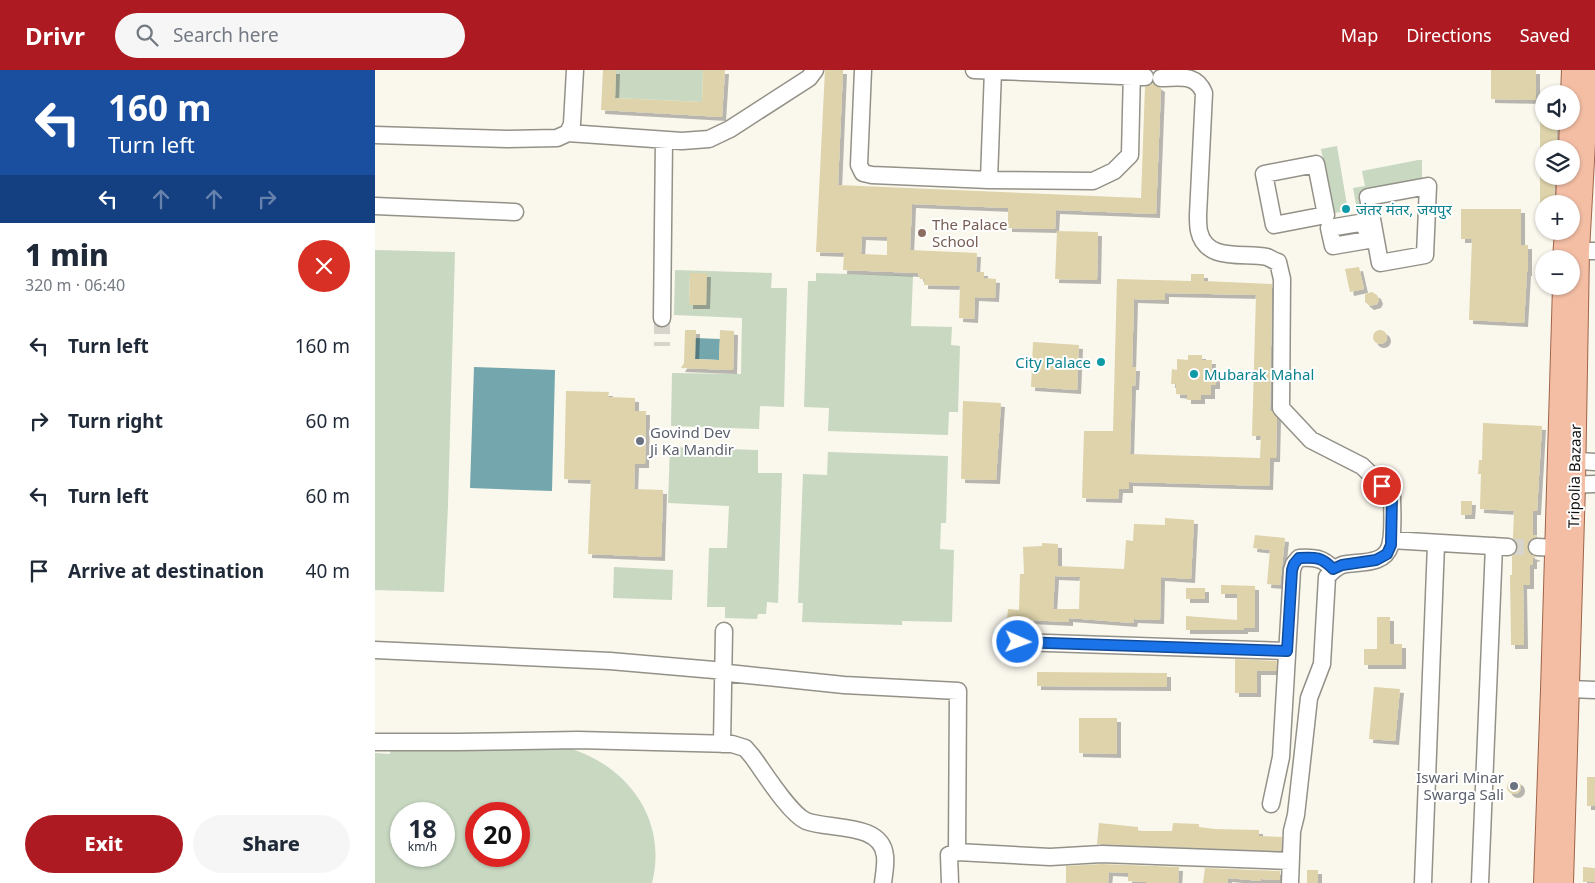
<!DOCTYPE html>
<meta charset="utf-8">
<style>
body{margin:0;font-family:"Noto Sans","Noto Sans Devanagari",sans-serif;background:#f6f6f7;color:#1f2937;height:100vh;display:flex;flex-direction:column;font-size:19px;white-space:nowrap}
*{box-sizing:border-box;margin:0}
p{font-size:16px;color:#747a83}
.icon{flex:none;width:28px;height:28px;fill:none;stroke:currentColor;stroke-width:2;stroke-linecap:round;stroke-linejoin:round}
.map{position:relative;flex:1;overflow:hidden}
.drawer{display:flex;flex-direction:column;background:#fff;width:375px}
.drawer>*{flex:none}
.guide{background:#1a4fa0;color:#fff;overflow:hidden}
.tools{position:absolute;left:1160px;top:15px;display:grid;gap:10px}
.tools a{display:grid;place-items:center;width:45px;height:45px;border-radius:50%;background:#fff;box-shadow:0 1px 4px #0004;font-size:25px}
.speed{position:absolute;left:15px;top:732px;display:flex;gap:10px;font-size:25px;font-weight:700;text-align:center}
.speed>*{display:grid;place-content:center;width:65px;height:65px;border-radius:50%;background:#fff;box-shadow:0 1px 4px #0004;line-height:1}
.speed small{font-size:12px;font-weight:400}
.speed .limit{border:8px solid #d22;background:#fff;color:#111}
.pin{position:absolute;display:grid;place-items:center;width:42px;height:42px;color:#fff;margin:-21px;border:2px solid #fff;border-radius:50%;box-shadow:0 1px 5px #0007}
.me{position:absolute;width:55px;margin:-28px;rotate:92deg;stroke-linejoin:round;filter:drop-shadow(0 0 4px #0008)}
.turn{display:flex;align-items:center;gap:18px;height:105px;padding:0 25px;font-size:22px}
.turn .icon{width:65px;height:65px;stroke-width:2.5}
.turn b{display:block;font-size:35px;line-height:42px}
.lanes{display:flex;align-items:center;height:48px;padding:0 25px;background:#0003;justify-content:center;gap:25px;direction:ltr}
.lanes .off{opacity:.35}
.round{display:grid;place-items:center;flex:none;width:52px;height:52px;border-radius:26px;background:#f6f6f7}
.overview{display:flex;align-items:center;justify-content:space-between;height:85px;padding:0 25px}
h1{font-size:30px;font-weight:800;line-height:38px}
.action{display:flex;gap:10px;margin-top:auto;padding:10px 25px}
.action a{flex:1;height:58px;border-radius:30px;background:#ad1a21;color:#fff;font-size:20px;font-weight:800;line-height:58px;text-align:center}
.action a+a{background:#f6f6f7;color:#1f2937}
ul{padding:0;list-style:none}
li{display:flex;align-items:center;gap:15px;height:75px;padding:0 25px}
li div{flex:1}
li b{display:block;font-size:19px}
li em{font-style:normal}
header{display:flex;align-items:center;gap:30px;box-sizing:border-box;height:70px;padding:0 25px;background:#ad1a21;color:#fff}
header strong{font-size:24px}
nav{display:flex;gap:28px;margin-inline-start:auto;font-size:18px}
.search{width:350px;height:45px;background:#f6f6f7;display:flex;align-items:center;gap:12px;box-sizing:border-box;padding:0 18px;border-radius:28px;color:#747a83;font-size:19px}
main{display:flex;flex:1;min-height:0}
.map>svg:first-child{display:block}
.green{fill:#c8d8c1;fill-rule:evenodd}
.water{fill:#73a6ad}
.building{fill:#ded3aa;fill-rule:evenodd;filter:url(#shadow)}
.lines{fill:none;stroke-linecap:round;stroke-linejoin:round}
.minor-tunnel{stroke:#d7d4cb;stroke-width:16;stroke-dasharray:16 8;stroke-linecap:butt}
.minor-casing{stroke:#939188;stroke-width:19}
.major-casing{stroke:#9f6448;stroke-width:22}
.minor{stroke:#fff;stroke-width:16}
.major{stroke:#f4bea5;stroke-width:20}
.route-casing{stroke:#114b97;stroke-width:12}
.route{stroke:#1a73e8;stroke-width:9}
.culture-dot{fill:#0f9aa8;stroke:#fff;stroke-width:2}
.education-dot{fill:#8d6e63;stroke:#fff;stroke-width:2}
.worship-dot{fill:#6b7280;stroke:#fff;stroke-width:2}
.labels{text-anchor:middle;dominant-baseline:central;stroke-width:4;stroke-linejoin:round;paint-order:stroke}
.culture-label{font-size:15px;fill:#0d838f;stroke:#fff;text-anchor:start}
.education-label{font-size:15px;fill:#785e54;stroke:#fff;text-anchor:start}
.worship-label{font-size:15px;fill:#5b616d;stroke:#fff;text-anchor:start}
.street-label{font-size:15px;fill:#0f0e0b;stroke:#fff}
</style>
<header>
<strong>Drivr</strong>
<div class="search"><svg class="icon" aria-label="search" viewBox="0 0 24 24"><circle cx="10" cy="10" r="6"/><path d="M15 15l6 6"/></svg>Search here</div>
<nav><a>Map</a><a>Directions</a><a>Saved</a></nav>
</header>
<main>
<section class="drawer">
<div class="guide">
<div class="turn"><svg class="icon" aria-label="left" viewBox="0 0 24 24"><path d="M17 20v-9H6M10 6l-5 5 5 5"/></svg><div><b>160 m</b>Turn left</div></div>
<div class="lanes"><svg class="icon" aria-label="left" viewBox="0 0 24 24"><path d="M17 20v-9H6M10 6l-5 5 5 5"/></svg><svg class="icon off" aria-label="ahead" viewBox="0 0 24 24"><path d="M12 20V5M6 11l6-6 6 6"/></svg><svg class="icon off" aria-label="ahead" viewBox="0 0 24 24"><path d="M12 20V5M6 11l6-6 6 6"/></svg><svg class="icon off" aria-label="right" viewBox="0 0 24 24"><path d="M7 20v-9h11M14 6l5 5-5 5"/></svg></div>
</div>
<div class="overview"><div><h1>1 min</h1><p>320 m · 06:40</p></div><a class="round" style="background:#d93025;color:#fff"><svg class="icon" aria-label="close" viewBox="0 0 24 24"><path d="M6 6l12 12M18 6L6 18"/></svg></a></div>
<ul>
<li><svg class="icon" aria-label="left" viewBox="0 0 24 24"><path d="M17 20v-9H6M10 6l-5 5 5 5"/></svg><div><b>Turn left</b></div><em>160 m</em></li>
<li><svg class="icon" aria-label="right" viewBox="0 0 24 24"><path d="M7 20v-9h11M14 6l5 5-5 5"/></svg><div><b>Turn right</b></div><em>60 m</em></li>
<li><svg class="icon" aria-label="left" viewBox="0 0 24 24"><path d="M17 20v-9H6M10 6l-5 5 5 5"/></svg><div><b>Turn left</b></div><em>60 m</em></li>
<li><svg class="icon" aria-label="arrive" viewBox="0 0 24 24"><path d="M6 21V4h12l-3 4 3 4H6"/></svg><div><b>Arrive at destination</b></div><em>40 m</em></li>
</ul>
<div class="action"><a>Exit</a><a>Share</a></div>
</section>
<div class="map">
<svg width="1220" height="813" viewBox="0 0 1220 813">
<defs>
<filter id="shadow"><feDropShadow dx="4" dy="4" stdDeviation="0" flood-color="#0004"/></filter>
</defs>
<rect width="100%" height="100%" fill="#faf7ed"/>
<path class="green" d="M241 0H328L327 32 240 28Z
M962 76 973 141 959 143 946 79Z
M1043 90H1047V112L997 136 982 139 978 118 990 116 987 101Z
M0 180 80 182 73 435 69 522 0 520Z
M300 200 397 203 396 218H412L409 337 385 336 384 359 296 356 297 303 366 304 367 248 299 245ZM315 203H331L314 235Z
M441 203 538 206 536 256 577 257 576 275 585 276 583 342H574L573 365 453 361 454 338 429 337 433 211H441Z
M295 377 383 380V403H407L403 533 392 532 391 544H383L382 549 350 548V537H332L334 478H352L354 436 293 433Z
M453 382 573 386 571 453H566L565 479 579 480 577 552 527 551V555L427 552 428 533H423L428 404 452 405Z
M239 497 298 500 297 530 238 528Z
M16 669 194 678C253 696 293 750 277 813H0V683L15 684ZM26 744H69V786H26ZM101 744H144V786H101Z"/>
<path class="water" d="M320 268 345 269 344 290 320 289Z
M99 297 180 300 177 421 95 418Z"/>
<path class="building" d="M228 0H241L240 28 327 32 328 0H350L347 47 226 40Z
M450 0H468L463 115 766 128 770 17 778 13 786 18 781 144 681 140 680 159 633 158V138L537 134 535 180 602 183 601 202H609V208L621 209 620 228 600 227 599 249 584 248 585 216 549 215V209H545L543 203 468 200 469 183 441 182ZM487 166 512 167V185L486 184Z
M1116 0H1161V30L1116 29Z
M1165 51H1182V79H1165Z
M1165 106H1180L1179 134H1165Z
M1086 139H1146V175H1153V202H1152L1149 253 1094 250 1097 169H1086Z
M682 161 723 162 722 210 680 209Z
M984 197 989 219 975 222 970 199Z
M315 203H332L331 235H314Z
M816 204H829V211L897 214 895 341H897L902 348 901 388H895L894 416 754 412V419H744L743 429 707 428 709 361H738L742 209 816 211ZM790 223 881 225 877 366H886L885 388 755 384 757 316H760L761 297H757L759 229 790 230Z
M997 222 1002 225 1004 230 1002 234 995 236 990 232V224Z
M998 267a7 7 0 1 1 14 0a7 7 0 1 1-14 0Z
M310 260H321L320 289 344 290 345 260 359 261 358 300 306 298 309 293Z
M658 272 704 275 702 320 656 317Z
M813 285H827V290H837L836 301H841V315H836V325H826V330H812V325L801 324V314H796L797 299 802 300V289L813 290Z
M191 321 234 322 233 327 260 328V341H271L270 394H260L259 419 288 420 286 487 213 484 216 410 189 409Z
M588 331 626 333 621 410 586 409Z
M1108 353 1167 356 1162 441H1158V465H1162V467L1154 471 1152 477 1156 485 1162 487 1158 488V495H1155V515H1148L1149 575H1136L1135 505H1137V486L1141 483 1143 477 1142 472 1137 468H1138L1139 441 1105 439 1106 404H1103L1104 390H1107Z
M1086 431H1097L1096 445H1086Z
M790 448 819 450 816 509 786 507 785 550 759 549 758 553 694 548V552L632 549 633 539 644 540 645 504H649L648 477 667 476V473L683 474V496L749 499 751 470 758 471 759 454 790 455ZM680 506 705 507 704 539H678Z
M880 465 910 468 905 515 892 514 895 480 878 478Z
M846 515 880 516V558H869V560H811V546L862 550V524H846Z
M811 518H830V529H811Z
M1002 547H1015V574H1027V595H989V579H1002Z
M860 589 902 591 901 601H882V623H860Z
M662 602 792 603V617L662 616Z
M999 617 1025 619 1020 671 994 669Z
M704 648H742V684L704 683Z
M1212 707H1220V736H1212Z
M1132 717a7 7 0 1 1 14 0a7 7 0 1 1-14 0Z
M724 753 763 757V761H797L798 753 824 754V757L840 759 884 760V766L907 767 906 781 722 774Z
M727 794 804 797 803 813H771V812L753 811V803L734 802 733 813H691V796Z
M1208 797 1220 798V812H1208Z
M830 798 905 801V810L886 809V811L853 808V813H828Z
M932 800H943V813H932Z"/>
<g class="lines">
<path class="minor-tunnel" d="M287 248V276
M1133 477H1162"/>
<g class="minor-casing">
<path id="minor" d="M488 0 484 95 488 103 497 105 614 110 718 111 739 101 755 85 757 0
M599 0 770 7
M786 8C804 8 821 3 829 23L823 145C823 150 823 156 824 161 831 193 870 182 892 187 895 188 899 191 903 192L907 209 906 338 936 370 987 396 1017 425C1017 440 1019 463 1015 476 1009 496 983 491 967 495 960 498 956 502 952 507L947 594 934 628 921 745 917 761 915 813
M193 63 307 71 334 69 355 59 434 8 440 0
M0 65 132 69 182 68 193 63 197 54 200 0
M941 94 951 145 899 155 889 104Z
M614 110 618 0
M1053 116 1050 185 1005 193 993 127Z
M0 136 140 142
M990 152 993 170 958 176 954 158Z
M1204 181H1220
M287 248 289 70
M1190 390 1220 392
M1190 415 1220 414
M1016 470 1133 477
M1162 477 1181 478
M643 572 911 581
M0 580 235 591 339 600 353 603 469 615 583 621 582 782
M1194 619 1220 620
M0 672H83L203 670 357 674 370 678 377 686C389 702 414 743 431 751 454 760 507 752 510 786 511 795 509 804 508 813
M347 674 349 561
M896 734 906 687 917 500 919 494 924 488C939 487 948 488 958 499
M575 813 574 785 582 782 675 787 727 784 915 791
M1048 813 1061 474
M1105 813 1119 476"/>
</g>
<g class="major-casing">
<path id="major" d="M1196 25 1197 0
M1194 79 1195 51
M1191 134 1192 106
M1188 189 1190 161
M1169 813 1176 620 1188 216
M1188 813 1200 415 1204 181 1214 0"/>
</g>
<use href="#minor" class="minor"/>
<use href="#major" class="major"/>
</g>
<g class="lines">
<g class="route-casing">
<path id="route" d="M643 572 912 581 917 500 919 494 924 488C941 487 947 487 958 499L967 495 1001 490 1012 484 1016 475 1017 425 1007 416"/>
</g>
<use href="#route" class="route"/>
</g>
<g class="culture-dot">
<circle cx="971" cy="139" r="5"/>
<circle cx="726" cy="292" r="5"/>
<circle cx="819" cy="304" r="5"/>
</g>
<circle class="education-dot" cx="547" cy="163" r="5"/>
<g class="worship-dot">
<circle cx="265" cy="371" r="5"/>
<circle cx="1139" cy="716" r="5"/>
</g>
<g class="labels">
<g class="culture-label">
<text x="981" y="139">जंतर मंतर, जयपुर</text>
<text x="716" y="292" text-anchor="end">City Palace</text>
<text x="829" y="304">Mubarak Mahal</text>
</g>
<g class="education-label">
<text x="557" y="154">The Palace<tspan x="557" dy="17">School</tspan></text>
</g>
<g class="worship-label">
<text x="275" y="362">Govind Dev<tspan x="275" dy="17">Ji Ka Mandir</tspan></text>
<text x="1129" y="707" text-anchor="end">Iswari Minar<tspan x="1129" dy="17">Swarga Sali</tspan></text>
</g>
<g class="street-label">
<text transform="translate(1199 406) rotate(-89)">Tripolia Bazaar</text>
</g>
</g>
</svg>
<div class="tools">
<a><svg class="icon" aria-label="sound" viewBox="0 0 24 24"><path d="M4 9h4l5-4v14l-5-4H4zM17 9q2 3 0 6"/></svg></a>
<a><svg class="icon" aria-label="layers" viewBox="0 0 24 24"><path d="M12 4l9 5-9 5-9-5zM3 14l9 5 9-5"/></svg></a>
<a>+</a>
<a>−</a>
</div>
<div class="speed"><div>18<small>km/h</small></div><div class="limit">20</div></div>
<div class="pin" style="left:1007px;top:416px;background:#d93025"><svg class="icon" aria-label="arrive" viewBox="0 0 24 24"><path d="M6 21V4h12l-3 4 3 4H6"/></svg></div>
<svg class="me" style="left:643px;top:572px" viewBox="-20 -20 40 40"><circle r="17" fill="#1a73e8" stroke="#fff" stroke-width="3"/><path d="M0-11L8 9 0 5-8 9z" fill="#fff"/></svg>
</div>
</main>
